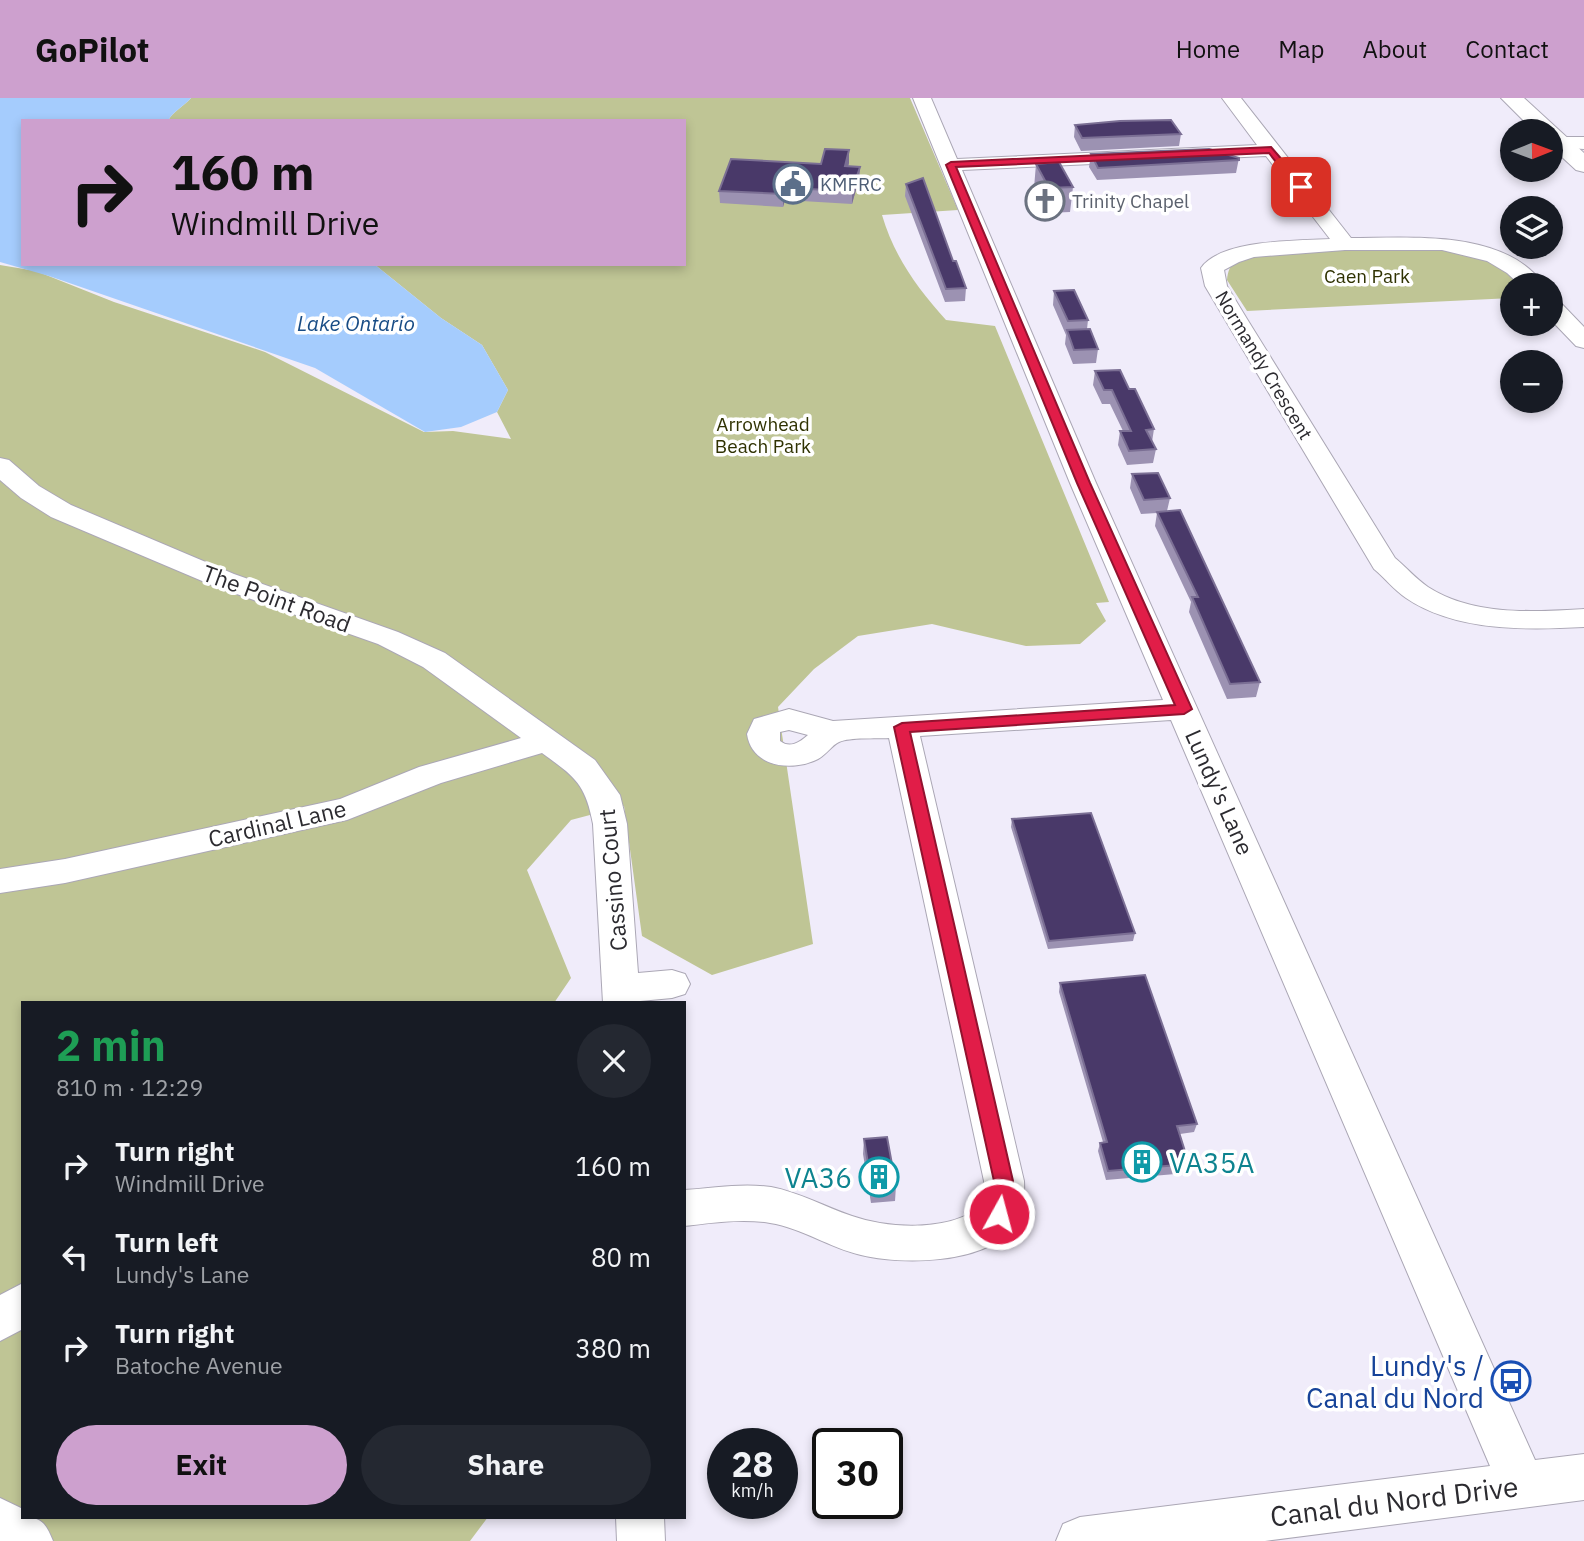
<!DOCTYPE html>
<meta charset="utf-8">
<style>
body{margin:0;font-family:"IBM Plex Sans",sans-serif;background:#242831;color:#f1f3f6;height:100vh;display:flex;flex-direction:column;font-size:26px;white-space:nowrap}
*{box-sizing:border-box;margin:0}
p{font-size:23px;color:#9ea1a6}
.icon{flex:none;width:38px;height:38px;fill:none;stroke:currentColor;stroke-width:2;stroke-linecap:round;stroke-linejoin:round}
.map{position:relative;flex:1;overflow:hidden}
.side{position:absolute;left:21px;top:903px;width:665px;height:518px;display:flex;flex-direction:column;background:#171b24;border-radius:0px;box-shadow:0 4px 10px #0003}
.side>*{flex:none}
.top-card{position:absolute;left:21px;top:21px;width:665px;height:147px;border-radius:0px;box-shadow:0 4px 10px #0003;background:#cda0ce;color:#111;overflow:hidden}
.needle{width:46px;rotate:89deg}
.fabs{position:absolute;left:1500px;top:21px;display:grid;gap:14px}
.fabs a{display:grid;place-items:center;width:63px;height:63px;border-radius:50%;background:#171b24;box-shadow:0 4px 10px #0003;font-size:35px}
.speed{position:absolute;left:707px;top:1330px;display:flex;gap:14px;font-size:35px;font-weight:700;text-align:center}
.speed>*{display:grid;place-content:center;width:91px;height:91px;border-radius:50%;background:#171b24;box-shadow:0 4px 10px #0003;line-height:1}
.speed small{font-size:18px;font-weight:400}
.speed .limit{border:4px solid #111;border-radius:10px;background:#fff;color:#111}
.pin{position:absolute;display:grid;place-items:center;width:60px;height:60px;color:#fff;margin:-30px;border-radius:14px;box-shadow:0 4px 10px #0006}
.me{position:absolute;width:77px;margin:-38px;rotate:7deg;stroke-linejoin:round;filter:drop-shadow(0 0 5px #0008)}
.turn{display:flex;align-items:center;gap:24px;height:147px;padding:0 35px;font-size:32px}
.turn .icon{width:91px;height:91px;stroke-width:2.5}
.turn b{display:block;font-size:49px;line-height:60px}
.round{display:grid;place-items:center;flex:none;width:74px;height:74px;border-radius:37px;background:#242831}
.head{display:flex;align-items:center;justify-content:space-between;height:119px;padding:0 35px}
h1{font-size:42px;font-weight:700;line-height:52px;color:#1e9e55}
.primary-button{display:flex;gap:14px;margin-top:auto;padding:14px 35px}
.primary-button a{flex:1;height:80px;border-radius:42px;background:#cda0ce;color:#111;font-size:28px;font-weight:700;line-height:80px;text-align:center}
.primary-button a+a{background:#242831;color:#f1f3f6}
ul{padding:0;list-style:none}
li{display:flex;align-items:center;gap:21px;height:91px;padding:0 35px}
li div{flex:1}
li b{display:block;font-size:26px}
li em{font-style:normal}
header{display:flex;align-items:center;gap:42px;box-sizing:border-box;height:98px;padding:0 35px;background:#cda0ce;color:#111}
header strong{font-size:33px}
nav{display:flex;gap:38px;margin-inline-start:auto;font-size:24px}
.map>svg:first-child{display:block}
.green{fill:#bfc595}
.water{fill:#a5ccfd}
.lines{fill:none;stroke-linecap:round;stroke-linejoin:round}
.minor-casing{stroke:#aba7b5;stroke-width:2}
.major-casing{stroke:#aba7b5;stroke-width:2}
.minor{fill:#fff;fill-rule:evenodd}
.major{fill:#fff;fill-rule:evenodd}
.wall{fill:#9c92b2}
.shaded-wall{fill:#7b6f94}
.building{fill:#493969;stroke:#7b6f94;stroke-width:2}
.route{fill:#e11d48;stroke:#92132f;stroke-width:2}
.labels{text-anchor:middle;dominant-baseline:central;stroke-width:7;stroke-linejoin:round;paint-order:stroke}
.far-service-label{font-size:19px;fill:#4e5e75;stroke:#fff;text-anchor:start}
.far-worship-label{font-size:19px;fill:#5b616d;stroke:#fff;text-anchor:start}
.far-park-label{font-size:19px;fill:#2f3202;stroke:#fff}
.far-street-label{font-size:19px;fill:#2c2b30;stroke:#fff}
.far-water-label{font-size:21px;font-style:italic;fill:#184c85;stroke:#fff}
.street-label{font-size:23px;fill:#2c2b30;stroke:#fff}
.near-culture-label{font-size:28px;fill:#0d838f;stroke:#fff;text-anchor:start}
.near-transit-label{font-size:28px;fill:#164399;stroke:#fff;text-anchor:end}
.near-street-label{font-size:28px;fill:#2c2b30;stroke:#fff}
</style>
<header>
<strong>GoPilot</strong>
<nav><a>Home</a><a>Map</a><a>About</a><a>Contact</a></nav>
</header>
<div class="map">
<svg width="1584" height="1443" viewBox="0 0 1584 1443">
<rect width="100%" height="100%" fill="#f0ecfa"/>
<path class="green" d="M191 0H910L958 112 882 117C894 158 917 190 946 222L995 228 1109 504 1096 505 1106 523 1080 546 1026 548 932 526 858 538 814 571 778 609 813 846 712 877 642 838 624 708 571 722 527 772 571 880 554 905H23V1419H488L470 1443H0V167L36 173 114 204 265 254 424 334 453 333 511 341 497 314 508 292 482 247 441 220 374 166H684V23H168C172 14 184 8 191 0Z
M1439 148 1504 167 1522 187H1512V200L1247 213 1227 182C1229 163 1237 161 1254 156Z"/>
<path class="water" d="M0 0H191C184 8 172 14 168 23H23V166H374L441 220 482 247 508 292 497 314 461 329 425 334 315 270 49 178 0 164Z"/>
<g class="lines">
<g class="minor-casing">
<path id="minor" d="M913 0H931L957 61 1257 47 1222 0H1241L1351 140C1411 140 1505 131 1544 187H1520L1507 175 1487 163 1442 152H1345L1254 159 1239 164 1224 172 1227 188 1247 221 1395 460C1406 469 1416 481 1428 489 1473 518 1533 514 1584 511V529C1527 532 1456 534 1406 500 1394 492 1385 480 1374 471L1205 188 1201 170C1221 141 1297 143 1330 141L1266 58 962 72 1096 385 1535 1362 1584 1356V1402L1265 1443H1056L1063 1426 1080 1419 1490 1368 1171 622 920 638 1024 1083C1025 1101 1022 1120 1010 1133 980 1166 901 1167 861 1157 830 1150 802 1130 770 1125 742 1120 712 1125 684 1128V1092C713 1090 742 1085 771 1089 799 1094 825 1109 852 1118 889 1131 952 1134 982 1107L984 1083 889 640C876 641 850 639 839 644 832 647 826 657 818 661 793 674 752 670 747 636L754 621 789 611 833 623 1163 602 1070 385ZM789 632 808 637C800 644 790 651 780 643V634Z
M1560 39H1584V51L1553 49 1550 45Z
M1550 200 1558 202 1584 229V250L1576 248 1550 221Z
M0 360 9 362 39 388 71 407 234 476 398 534 445 555 595 662 620 697 627 726 638 875 672 872 685 876 690 886 685 896 672 900 640 903V905H603L593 726C585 685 575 679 542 655L441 685 347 722 65 785 0 795V771L65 761 340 701 419 669 521 640 423 569 378 546 214 488 51 419 21 400 0 382Z
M23 1185V1231L0 1243V1197Z
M0 1400 23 1411V1419C42 1419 46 1426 53 1443H0Z
M616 1419H664L665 1443H617Z"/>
</g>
<g class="major-casing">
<path id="major" d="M1501 0H1524L1584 55V74L1576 72 1550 48V33H1534Z"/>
</g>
<use href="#minor" class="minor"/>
<use href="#major" class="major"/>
</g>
<path class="wall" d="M1075 27 1181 36 1179 48 1081 53 1074 39Z
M1091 56 1239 60 1236 75 1097 82 1089 69Z
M849 65 848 68 860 69 859 81 852 106 785 102 783 109 720 105 719 93 821 66Z
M1036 66 1073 89 1070 114 1047 115 1034 90Z
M906 86 953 163 966 190 965 203 945 204 905 98Z
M1054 193 1088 222 1087 231 1098 251 1096 265 1073 266 1065 246 1066 237 1053 207Z
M1095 273 1129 291 1154 331 1152 344 1156 351 1153 365 1127 367 1118 347 1120 333H1123L1110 306H1102L1093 287Z
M1132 376 1170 400 1167 413 1260 584 1256 599 1227 601 1189 514 1191 504 1155 428 1157 415 1141 416 1130 390Z
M1012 721 1135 835 1133 843 1048 851 1011 729Z
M1060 885 1197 1026 1194 1034 1180 1036 1189 1066 1187 1075 1106 1082 1098 1053 1100 1045 1103 1044 1059 894Z
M864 1041 896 1088 895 1103 871 1105 863 1056Z"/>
<path class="shaded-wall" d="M849 52V65L845 80V68Z
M860 69 859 81 852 106V93Z
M785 90V102L783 109V96Z"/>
<path class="building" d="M1171 22 1181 36 1082 40 1075 27 1120 23Z
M825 51 849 52 845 68 860 69 852 93 785 90 783 96 719 93 731 61 821 66Z
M1209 51 1239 60V62L1098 70 1091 56Z
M1059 64 1073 89 1049 90 1036 66Z
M923 80 953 163H956L966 190 946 191 906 86Z
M1074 192 1088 222 1068 223 1054 193Z
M1090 231 1098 251 1074 252 1067 232Z
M1120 272 1129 291H1135L1154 331 1146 332 1156 351 1129 353 1120 333H1131L1112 292H1104L1095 273Z
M1158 375 1170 400 1144 402 1132 376Z
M1180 412 1260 584 1230 586 1192 499H1198L1157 414Z
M1091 715 1135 835 1049 843 1012 721Z
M1145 877 1197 1026 1177 1028 1189 1066 1108 1073 1100 1045 1107 1044 1060 885Z
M887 1039 896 1088 872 1090 864 1041Z"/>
<path class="route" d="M1271 49 1304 87V91H1297L1269 55 956 69 1090 385 1192 611 1184 616 910 634 1013 1083C1014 1097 1013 1109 1006 1122L999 1125 992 1122 989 1116 994 1101V1083L894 629 902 625 1175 607 1077 385 946 67 951 64Z"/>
<defs>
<g id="civic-ring" transform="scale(2.0125)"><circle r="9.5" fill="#fff" stroke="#5c6f8a" stroke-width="1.5"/><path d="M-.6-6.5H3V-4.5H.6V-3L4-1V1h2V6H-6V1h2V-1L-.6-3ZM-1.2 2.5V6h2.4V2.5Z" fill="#5c6f8a"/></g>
<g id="church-ring" transform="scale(2.0125)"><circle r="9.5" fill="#fff" stroke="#6b7280" stroke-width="1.5"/><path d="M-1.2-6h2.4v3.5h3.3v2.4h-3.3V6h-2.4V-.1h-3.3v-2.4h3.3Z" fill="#6b7280"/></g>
<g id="building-ring" transform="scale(2.0125)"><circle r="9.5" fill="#fff" stroke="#0f9aa8" stroke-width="1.5"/><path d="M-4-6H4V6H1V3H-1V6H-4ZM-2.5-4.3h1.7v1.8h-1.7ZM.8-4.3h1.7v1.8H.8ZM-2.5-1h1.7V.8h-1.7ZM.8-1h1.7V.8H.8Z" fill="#0f9aa8"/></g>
<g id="bus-ring" transform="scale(2.0125)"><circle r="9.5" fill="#fff" stroke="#1a4fb4" stroke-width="1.5"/><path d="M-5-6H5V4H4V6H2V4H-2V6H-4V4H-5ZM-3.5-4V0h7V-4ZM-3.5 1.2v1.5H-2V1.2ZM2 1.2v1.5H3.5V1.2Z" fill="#1a4fb4"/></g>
</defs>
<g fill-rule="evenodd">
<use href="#civic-ring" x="793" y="86"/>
<use href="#church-ring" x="1045" y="103"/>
<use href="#building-ring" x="1142" y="1064"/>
<use href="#building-ring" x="879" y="1079"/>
<use href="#bus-ring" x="1511" y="1283"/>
</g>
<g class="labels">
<g class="far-service-label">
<text x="820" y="86">KMFRC</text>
</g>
<g class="far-worship-label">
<text x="1072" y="103">Trinity Chapel</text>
</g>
<g class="far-park-label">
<text x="1367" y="178">Caen Park</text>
<text x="763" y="326">Arrowhead<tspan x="763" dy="22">Beach Park</tspan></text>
</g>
<g class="far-street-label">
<text transform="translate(1264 267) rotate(59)">Normandy Crescent</text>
</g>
<g class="far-water-label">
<text x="356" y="225">Lake Ontario</text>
</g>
<g class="street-label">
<text transform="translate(277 500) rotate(20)">The Point Road</text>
<text transform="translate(1220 694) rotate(66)">Lundy's Lane</text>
<text transform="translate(277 725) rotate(-13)">Cardinal Lane</text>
<text transform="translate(612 782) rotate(-95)">Cassino Court</text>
</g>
<g class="near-culture-label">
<text x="1169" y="1064">VA35A</text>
<text x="852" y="1079" text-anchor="end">VA36</text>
</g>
<g class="near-transit-label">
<text x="1484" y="1267">Lundy's /<tspan x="1484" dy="32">Canal du Nord</tspan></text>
</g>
<g class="near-street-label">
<text transform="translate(1394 1403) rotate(-7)">Canal du Nord Drive</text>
</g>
</g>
</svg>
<div class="fabs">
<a><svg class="needle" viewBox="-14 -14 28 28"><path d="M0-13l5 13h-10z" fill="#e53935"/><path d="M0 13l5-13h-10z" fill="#9ea1a6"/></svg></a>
<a><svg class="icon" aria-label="layers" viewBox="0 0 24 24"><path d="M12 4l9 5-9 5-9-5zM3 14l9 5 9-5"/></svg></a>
<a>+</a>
<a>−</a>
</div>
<div class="speed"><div>28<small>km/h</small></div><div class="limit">30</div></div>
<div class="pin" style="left:1301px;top:89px;background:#d93025"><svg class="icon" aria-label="arrive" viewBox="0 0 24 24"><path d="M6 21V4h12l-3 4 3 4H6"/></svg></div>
<svg class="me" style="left:999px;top:1116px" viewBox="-20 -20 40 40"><circle r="17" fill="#e11d48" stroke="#fff" stroke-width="3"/><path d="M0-11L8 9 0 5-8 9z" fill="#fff"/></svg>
<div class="top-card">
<div class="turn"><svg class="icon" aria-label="right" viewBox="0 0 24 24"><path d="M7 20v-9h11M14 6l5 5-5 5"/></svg><div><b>160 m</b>Windmill Drive</div></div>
</div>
<section class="side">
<div class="head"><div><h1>2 min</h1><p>810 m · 12:29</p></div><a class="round"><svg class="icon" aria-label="close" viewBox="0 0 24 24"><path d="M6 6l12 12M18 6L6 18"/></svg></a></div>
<ul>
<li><svg class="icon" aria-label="right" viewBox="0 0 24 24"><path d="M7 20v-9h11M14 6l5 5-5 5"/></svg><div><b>Turn right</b><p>Windmill Drive</p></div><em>160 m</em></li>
<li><svg class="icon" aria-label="left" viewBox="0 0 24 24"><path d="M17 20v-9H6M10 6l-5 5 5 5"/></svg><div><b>Turn left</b><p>Lundy's Lane</p></div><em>80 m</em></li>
<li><svg class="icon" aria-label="right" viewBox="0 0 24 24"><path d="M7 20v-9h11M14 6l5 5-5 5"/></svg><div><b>Turn right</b><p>Batoche Avenue</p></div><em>380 m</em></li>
</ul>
<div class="primary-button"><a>Exit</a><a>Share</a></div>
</section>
</div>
